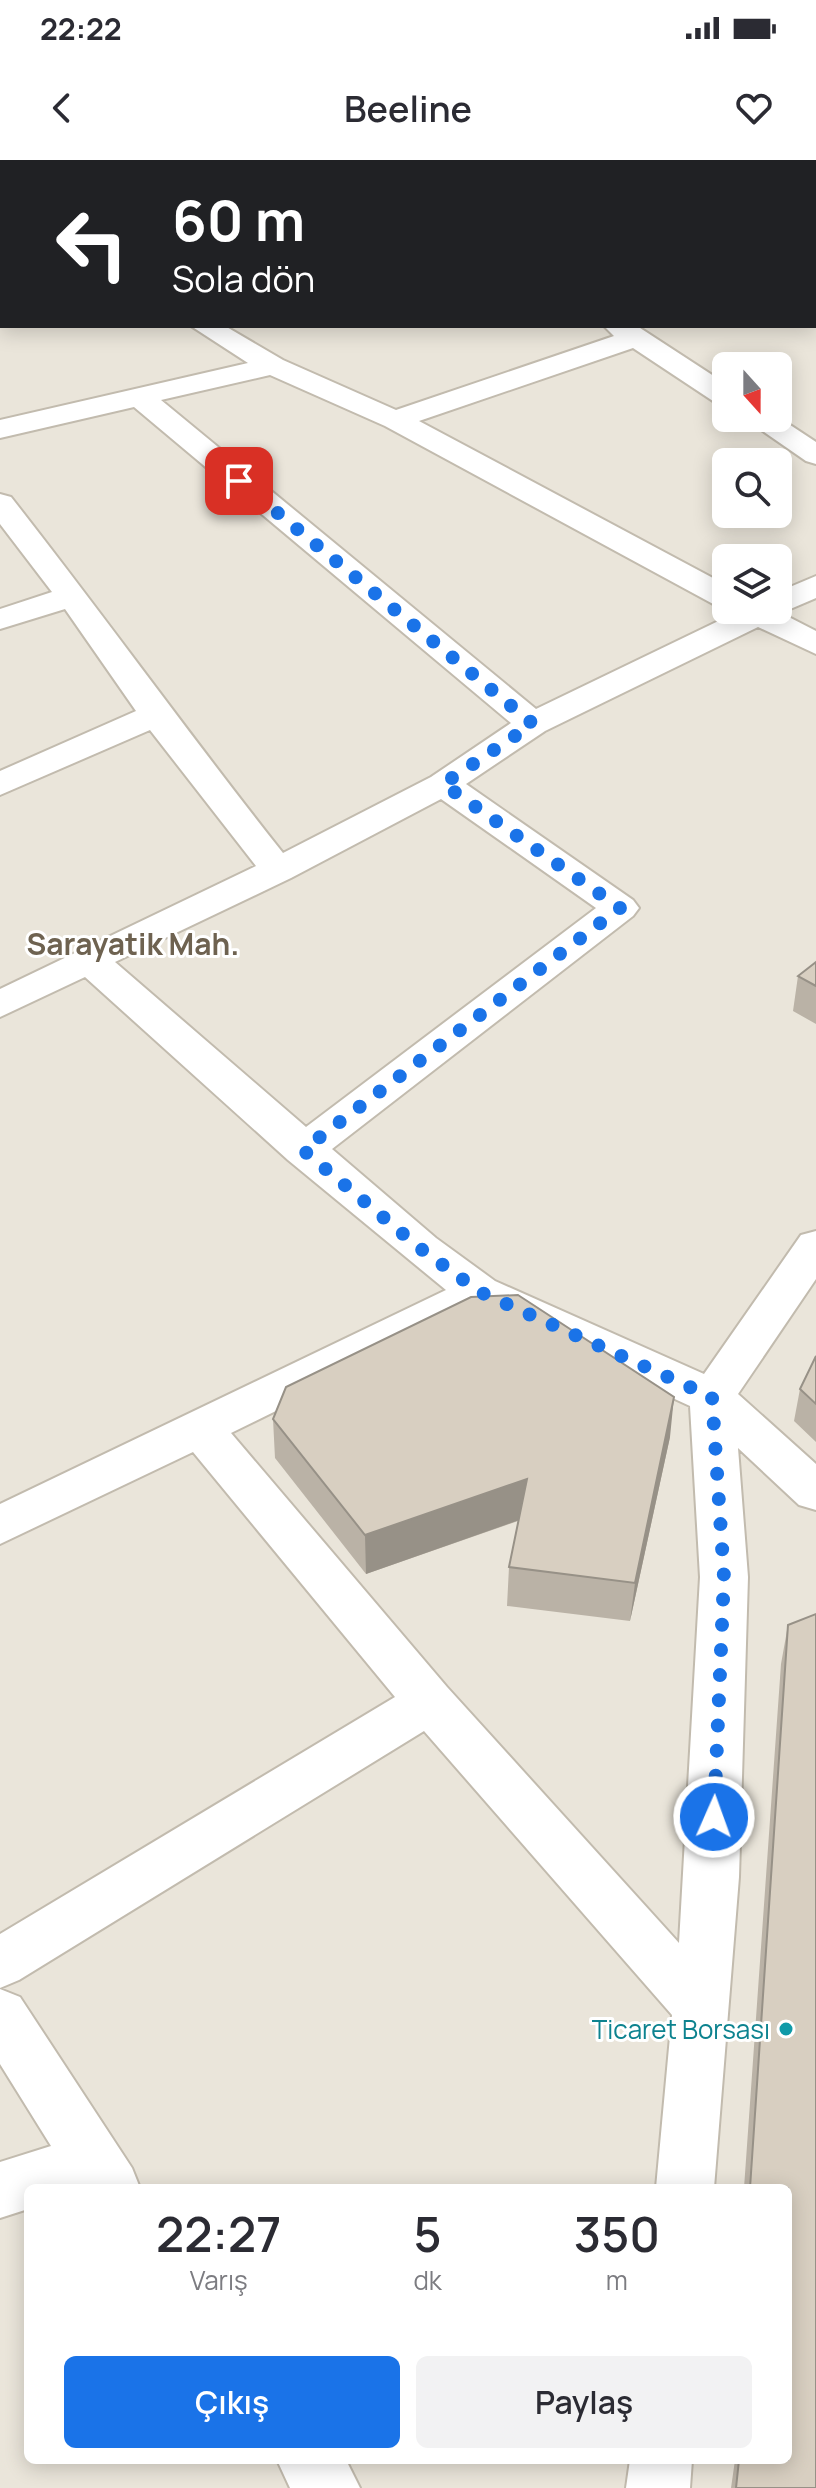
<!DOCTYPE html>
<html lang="tr">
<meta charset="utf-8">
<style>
body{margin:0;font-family:Manrope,sans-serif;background:#f2f2f3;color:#2b2b33;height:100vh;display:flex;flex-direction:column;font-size:30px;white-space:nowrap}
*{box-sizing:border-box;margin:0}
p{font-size:26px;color:#7c7c81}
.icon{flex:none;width:44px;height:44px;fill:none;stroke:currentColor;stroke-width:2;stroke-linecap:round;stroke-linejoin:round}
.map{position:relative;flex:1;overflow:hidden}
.side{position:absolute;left:24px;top:2024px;width:768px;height:280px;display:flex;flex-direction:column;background:#fff;border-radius:12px;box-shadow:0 4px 20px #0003}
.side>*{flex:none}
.hud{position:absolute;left:0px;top:0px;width:816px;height:168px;box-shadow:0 4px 20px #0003;background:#202124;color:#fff;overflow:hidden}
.needle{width:52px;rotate:159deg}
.tools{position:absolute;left:712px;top:192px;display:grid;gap:16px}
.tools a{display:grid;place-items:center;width:80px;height:80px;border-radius:12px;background:#fff;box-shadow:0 4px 20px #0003;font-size:40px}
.pin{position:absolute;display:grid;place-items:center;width:68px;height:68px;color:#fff;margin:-34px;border-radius:16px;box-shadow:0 4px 12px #0006}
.me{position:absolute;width:88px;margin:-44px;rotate:2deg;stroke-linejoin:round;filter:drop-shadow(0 0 6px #0008)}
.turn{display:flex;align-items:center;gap:28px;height:168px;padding:0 40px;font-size:36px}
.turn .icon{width:104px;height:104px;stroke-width:2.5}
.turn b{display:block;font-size:56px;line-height:68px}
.eta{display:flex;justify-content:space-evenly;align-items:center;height:136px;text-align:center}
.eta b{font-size:48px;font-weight:600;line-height:56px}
.primary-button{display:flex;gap:16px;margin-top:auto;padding:16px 40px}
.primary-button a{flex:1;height:92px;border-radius:12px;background:#1a73e8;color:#fff;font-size:32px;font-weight:600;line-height:92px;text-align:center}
.primary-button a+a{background:#f2f2f3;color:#2b2b33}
.status{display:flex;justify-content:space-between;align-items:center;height:56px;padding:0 40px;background:#fff;direction:ltr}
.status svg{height:22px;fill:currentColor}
header{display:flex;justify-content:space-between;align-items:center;height:104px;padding:0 40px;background:#fff;font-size:36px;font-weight:600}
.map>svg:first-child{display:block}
.residential{fill:#eae5da;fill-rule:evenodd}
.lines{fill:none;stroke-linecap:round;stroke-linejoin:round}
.secondary-tunnel{stroke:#d4d0c8;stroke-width:28;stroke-dasharray:28 14;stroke-linecap:butt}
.street-casing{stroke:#c2bbae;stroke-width:4}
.secondary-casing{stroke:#d6c79b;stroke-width:4}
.street{fill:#fff;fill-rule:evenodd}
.secondary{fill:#fff3cd;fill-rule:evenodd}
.wall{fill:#bab2a6}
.shaded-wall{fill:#979187}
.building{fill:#d8cfc1;stroke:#979187;stroke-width:2}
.route{stroke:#1a73e8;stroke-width:14;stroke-dasharray:0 25.2}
.culture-dot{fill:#0f9aa8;stroke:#fff;stroke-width:3}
.labels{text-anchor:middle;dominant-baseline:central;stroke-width:6;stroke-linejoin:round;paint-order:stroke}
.near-culture-label{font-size:26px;fill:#0d838f;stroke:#fff;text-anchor:end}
.district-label{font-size:30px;font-weight:bold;fill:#6e6250;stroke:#fff}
</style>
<div class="status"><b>22:22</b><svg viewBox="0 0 49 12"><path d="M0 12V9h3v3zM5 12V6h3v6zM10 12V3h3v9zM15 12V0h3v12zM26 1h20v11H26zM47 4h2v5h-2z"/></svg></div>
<header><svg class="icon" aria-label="back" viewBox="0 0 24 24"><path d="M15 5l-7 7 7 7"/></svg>Beeline<svg class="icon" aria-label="heart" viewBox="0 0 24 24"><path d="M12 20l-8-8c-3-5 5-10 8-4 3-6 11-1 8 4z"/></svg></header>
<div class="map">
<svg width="816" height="2328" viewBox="0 0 816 2328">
<rect width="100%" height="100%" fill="#f6f3ec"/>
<path class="residential" d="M0 0H816V2328H0ZM2 2H814V166H2ZM726 206H778V258H726ZM726 302H778V354H726ZM726 398H778V450H726ZM28 2028H788V2300H28Z"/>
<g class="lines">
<path class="secondary-tunnel" d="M730 0 733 2"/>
<g class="street-casing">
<path id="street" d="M364 0H390L391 2H365Z
M0 18H2V34H0Z
M0 111H2V127H0Z
M191 166H225L283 200 396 250 614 176 604 166H637L726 224V246L716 243 633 188 419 261 726 425V448L715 445 385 266 270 215 161 240 536 549 735 453 733 450H778V432L816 416V438L781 453 816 471V494L758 467 545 571 466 624 633 740 639 748 633 756 332 989 436 1078 495 1121 704 1214 801 1075 816 1071V1119L738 1234 816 1304V1350L799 1345 738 1288 748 1417 739 1717 714 2028H656L672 1855 424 1571 19 1820 0 1828V1774L395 1537 193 1292 0 1384V1344L446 1130 288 1000 85 817 0 857V829L256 706 150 570 0 635V611L136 551 65 449 0 469V449L52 432 0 364V334L11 337C103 454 190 576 283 693L431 617 511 563 134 247 0 278V260L248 203ZM441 639 596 748 306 967 115 802 291 718ZM481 1150 690 1246 700 1417 679 1783 447 1527 231 1273Z
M778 257 816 282V304L806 301 744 258Z
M0 1829 20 1837 132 2008 140 2028H28V2049L0 2058V2002L51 1986 0 1904Z
M277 2300H346L360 2328H290Z
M630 2300H692L690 2328H626Z"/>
</g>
<g class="secondary-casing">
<path id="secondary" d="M745 0H770L771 2H746Z
M814 63 816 64V81L814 80Z"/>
</g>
<use href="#street" class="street"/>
<use href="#secondary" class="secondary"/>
</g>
<path class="wall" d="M816 802V864L793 851 798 816Z
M816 1196V1282L794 1261 800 1229Z
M273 1259 670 1277 630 1461 507 1446 509 1407 518 1361 366 1414 275 1298Z
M788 1465 816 2328H731L735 2300H788V2028H744L781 1504Z"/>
<path class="shaded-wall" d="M674 1237 670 1277 630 1461 635 1423Z
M527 1319 525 1358 366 1414 365 1375Z"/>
<path class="building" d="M816 802V826L798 816Z
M518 1135 674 1237 635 1423 509 1407 527 1319 365 1375 273 1259 286 1227 471 1137Z
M816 1196V1244L800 1229Z
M816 1454V2328H736L739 2300H788V2028H750L788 1465Z"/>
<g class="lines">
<path class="route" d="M239 321 533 564 443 624 620 748 303 990 421 1089 480 1132 712 1237 724 1417 714 1657"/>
</g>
<circle class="culture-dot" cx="786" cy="1869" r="8"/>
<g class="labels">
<g class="near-culture-label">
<text x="770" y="1869">Ticaret Borsası</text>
</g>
<g class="district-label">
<text x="133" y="783">Sarayatik Mah.</text>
</g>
</g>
</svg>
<div class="tools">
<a><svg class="needle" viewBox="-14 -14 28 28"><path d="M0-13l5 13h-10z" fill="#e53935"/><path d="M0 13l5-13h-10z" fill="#7c7c81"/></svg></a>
<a><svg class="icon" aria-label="search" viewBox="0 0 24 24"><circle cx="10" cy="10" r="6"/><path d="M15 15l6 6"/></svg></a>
<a><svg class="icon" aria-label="layers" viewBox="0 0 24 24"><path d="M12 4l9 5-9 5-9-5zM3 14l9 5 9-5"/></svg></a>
</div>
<div class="pin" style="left:239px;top:321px;background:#d93025"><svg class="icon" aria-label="arrive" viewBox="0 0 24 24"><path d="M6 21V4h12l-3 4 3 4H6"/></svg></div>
<svg class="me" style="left:714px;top:1657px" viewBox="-20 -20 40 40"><circle r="17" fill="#1a73e8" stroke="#fff" stroke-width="3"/><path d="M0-11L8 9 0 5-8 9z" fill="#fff"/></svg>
<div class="hud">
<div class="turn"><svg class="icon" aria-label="left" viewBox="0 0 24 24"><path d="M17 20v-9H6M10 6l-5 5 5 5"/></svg><div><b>60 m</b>Sola dön</div></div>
</div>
<section class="side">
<div class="eta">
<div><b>22:27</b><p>Varış</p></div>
<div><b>5</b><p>dk</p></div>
<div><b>350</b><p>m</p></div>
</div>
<div class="primary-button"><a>Çıkış</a><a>Paylaş</a></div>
</section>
</div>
